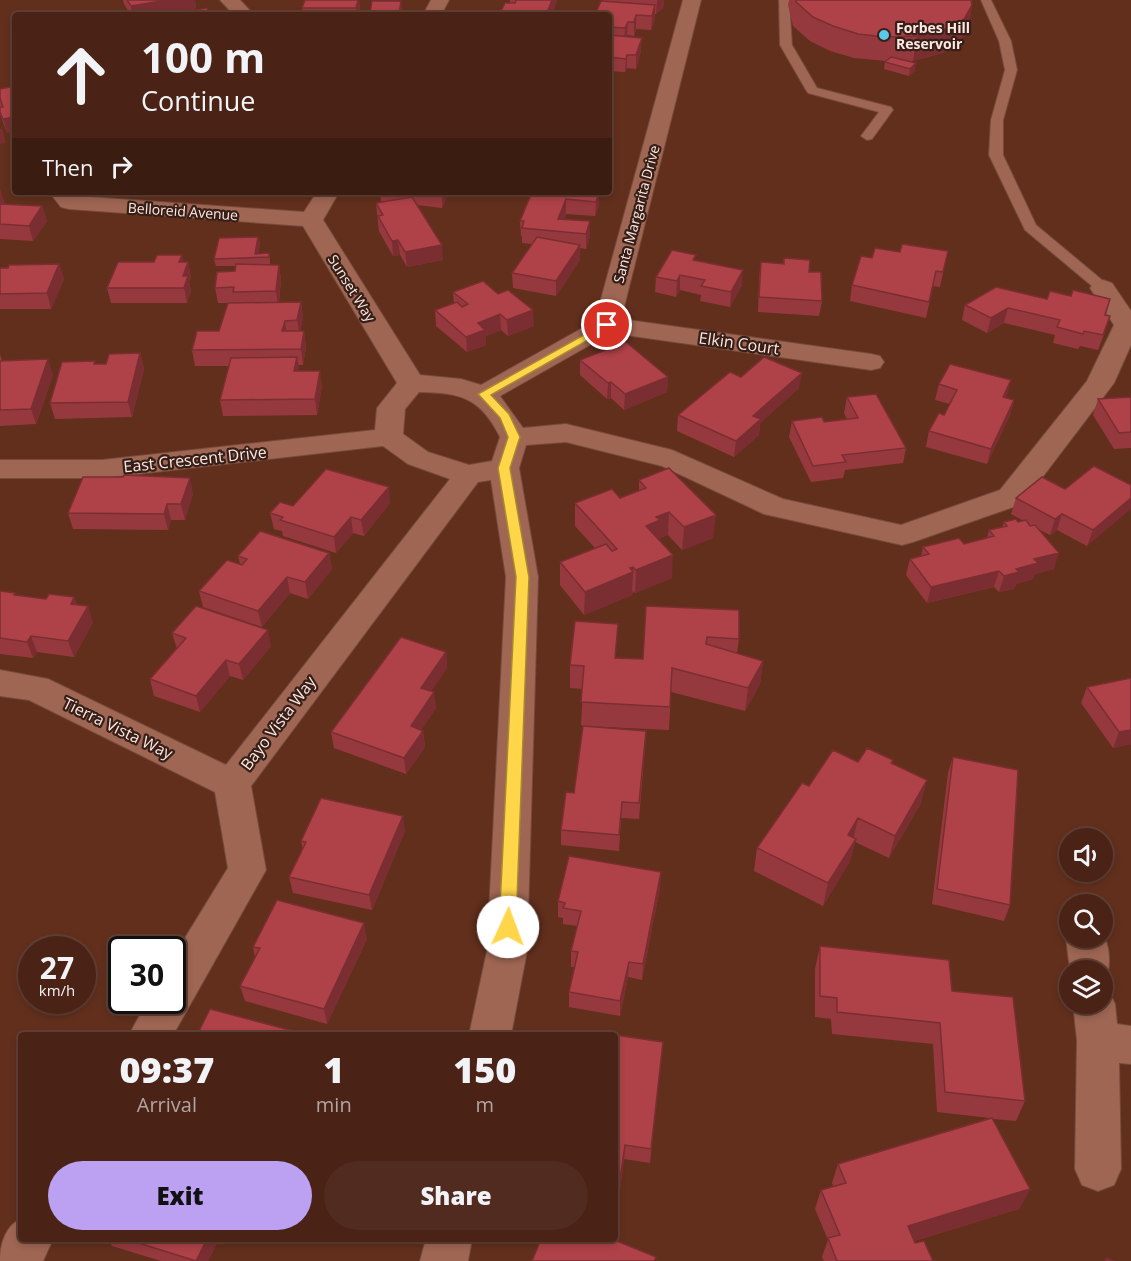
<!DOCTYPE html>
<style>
body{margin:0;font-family:"Open Sans",sans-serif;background:#512b1f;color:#f1f3f6;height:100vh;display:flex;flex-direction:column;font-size:22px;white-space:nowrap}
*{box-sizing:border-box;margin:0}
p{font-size:20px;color:#b2a4a1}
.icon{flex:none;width:33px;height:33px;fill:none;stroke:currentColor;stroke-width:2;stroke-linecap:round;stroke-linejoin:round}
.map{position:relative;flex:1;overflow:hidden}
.drawer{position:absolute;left:18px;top:1032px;width:600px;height:210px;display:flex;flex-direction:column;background:#4a2316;border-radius:6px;box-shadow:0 3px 9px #0003,0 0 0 2px #614035}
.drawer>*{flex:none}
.banner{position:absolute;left:12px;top:12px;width:600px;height:183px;border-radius:6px;box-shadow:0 3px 9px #0003,0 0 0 2px #614035;background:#4a2316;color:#f1f3f6;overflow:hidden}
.fabs{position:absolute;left:1059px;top:828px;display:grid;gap:12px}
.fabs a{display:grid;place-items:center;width:54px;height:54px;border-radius:50%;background:#4a2316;box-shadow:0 3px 9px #0003,0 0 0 2px #614035;font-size:30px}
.speed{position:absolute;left:18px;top:936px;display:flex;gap:12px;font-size:30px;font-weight:700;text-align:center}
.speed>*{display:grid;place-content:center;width:78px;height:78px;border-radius:50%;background:#4a2316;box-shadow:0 3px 9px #0003,0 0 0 2px #614035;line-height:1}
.speed small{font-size:15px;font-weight:400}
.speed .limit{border:3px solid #111;border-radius:9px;background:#fff;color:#111}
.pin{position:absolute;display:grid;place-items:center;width:51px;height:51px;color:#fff;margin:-26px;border:3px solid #fff;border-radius:50%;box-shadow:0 2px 6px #0007}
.me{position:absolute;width:66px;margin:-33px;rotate:2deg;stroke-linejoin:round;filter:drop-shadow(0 0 4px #0008)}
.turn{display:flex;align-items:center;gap:21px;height:126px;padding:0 30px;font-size:27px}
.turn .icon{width:78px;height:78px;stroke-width:2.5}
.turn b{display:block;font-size:42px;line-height:51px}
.then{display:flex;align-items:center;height:57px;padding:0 30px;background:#0003;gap:12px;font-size:22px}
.eta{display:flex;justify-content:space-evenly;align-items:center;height:102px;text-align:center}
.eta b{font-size:36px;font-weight:800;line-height:42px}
.primary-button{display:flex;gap:12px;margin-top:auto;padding:12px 30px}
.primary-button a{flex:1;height:69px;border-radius:36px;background:#bca0f2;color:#111;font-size:24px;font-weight:800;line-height:69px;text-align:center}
.primary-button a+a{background:#512b1f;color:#f1f3f6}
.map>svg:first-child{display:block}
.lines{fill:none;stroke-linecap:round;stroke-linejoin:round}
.service-casing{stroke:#754b3d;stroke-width:2}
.minor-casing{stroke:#754b3d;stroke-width:2}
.service{fill:#9f6653;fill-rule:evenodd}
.minor{fill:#9f6653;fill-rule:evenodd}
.wall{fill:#96393e}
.shaded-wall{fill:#7a2e32}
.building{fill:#ae4248;stroke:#7a2e32;stroke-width:1.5}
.route{fill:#ffd54a;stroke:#a68a30;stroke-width:1.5}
.poi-dot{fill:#5bc8e7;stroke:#371f17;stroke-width:2}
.labels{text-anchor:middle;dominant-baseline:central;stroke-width:4.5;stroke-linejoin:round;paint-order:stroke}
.far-poi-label{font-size:14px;font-weight:bold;fill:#fce8e1;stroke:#371f17;text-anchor:start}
.far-street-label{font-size:14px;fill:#fce8e1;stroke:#371f17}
.street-label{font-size:16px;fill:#fce8e1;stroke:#371f17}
</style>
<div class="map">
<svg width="1131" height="1261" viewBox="0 0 1131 1261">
<rect width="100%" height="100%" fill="#622f1d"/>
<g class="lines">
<g class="service-casing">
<path id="service" d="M779 0H789L792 45 817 88 891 107 893 110 872 139 867 140 861 136 879 112 808 93 806 90 780 45Z
M981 0H991L1011 41 1017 70 1003 120V155L1036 225 1108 285 1110 288 1108 291H1098L1025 230 989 155 991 120 1005 70 999 41Z"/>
</g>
<g class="minor-casing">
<path id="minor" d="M220 0H240L254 15H234Z
M431 0H449L441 15H423Z
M683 0H701L621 319 871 354 880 356 884 362 880 368 871 370 611 333 500 396 523 428 566 424 672 450 783 499 901 525 1000 490 1087 381 1114 325 1090 288 1094 283 1103 280 1112 283 1131 311V345L1114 383 1022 504 913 542 902 545 764 514 662 466 566 442 526 445 519 468 538 577 527 951 511 1035H469L487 951 506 577 491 480 478 482 251 786 266 870 173 1035H129L148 1000H172V959L228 868 215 792 29 700 0 696V670L48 679 226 765 450 479 408 464 383 446 102 478H0V460H102L375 430 377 408 397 383 303 226 69 209 61 207 49 192H73L76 196 304 212 317 192H339L323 220 420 375 461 379 481 385 595 321ZM419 392C461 393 480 397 500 437L492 461 469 465 428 452 403 434 405 409Z
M1070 931V938H1102V931C1110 947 1112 967 1104 983H1102V970H1070L1066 938Z
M1102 989 1109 991 1115 1004 1117 1024 1131 1026V1064L1119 1063 1121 1169 1114 1185 1098 1191 1082 1185 1075 1169 1077 1040 1073 1004H1102Z
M21 1219V1239H53L43 1261H0C0 1245 5 1226 21 1219Z
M426 1239H472L468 1261H420Z"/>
</g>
<use href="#service" class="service"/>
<use href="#minor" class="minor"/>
</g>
<path class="wall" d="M123 0H195L196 9 159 15H131L124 4Z
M359 0 360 10 359 15H303L302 8Z
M510 0H557L552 15H502L501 11 510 3Z
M602 0H664L663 8 656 14H655V18L651 30 636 29 634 36 627 35 626 37 641 51 636 69 627 68 625 72 609 71V15Z
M789 0H971L972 5 968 29 959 43 943 53 913 61H907L915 70 909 76 884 69 885 62 886 61 854 58 830 51 810 41 793 26 788 5Z
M402 7 401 15H370V13Z
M0 89 7 133 0 114Z
M0 189 4 204 42 206 47 221 33 241 0 239Z
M156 192H190L186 196Z
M380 192H447V197L442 208 417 205 443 260 407 267 400 255 393 256 379 231 376 203 383 202H381Z
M532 192 599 197V205L595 216 566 214 564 219 590 236 586 249 580 248V260L556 296 513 288 512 273 532 244 522 243V236H521L520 221Z
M258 237 260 244 258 254 269 253 270 261V265H279L281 280 279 302H301L303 317 300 331H304L306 347 303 365H298L299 371 322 386 317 415 223 416 220 400 229 366H195L192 350 219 331 235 303H218L215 288 235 271 236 266H216L214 259Z
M948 251 940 287 933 286 926 318 850 301 852 285 900 252Z
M182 255 183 262H188L191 277 189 282 191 291 187 303H111L107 288 154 262Z
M784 258 809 272 822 301 819 316 758 312 759 278 761 262 783 264Z
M696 260 742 285 730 307 700 301 701 295 680 290 676 297 655 292 656 277Z
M59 264 64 279 51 309H0V268Z
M453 292 534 326 508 336 501 330 486 336V345L467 352 436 326 435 310 454 303Z
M965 305 1105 315V332L1098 350 1080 346 1078 349 1053 343 1055 335 1004 323 987 333 962 320Z
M140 353 144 369 132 417 55 419 50 403 96 364H106Z
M0 354 2 361 53 375 36 424 0 426Z
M580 360 668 377 667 392 624 410 611 398 607 399 580 375Z
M741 377 799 388 760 423 759 435 734 457 677 431 678 415Z
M939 384 1014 400 1010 415 987 464 926 447 929 431 944 415 950 404 935 400Z
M847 397 906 448 903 463 845 470 843 478 811 482 789 437 792 421 824 422 847 419 844 413Z
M1131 397V448L1114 449 1093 415 1098 399Z
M639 480 713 538 682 550 668 535 659 538 672 578 635 593 633 591 632 595 584 615 560 585V562L595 548 575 526V503L620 498 639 491Z
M1131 485 1087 546 1057 530 1050 535 1038 529 1054 569 1035 574 1033 579 1016 584 1014 589 999 592 994 587 927 603 906 575 910 559 921 556 923 547 964 544 987 538 989 530 1002 527 1004 522H1018L1024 521 1011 514 1016 498 1065 489Z
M193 494 185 520H171L168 530 73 529 68 513Z
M390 503 364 536 353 533 336 553 283 536 282 531 274 529 270 513 293 506Z
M329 553 332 569 308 599 290 593 262 627 203 607 199 591 240 564 238 556Z
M0 591 16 595 46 599 74 597 77 605 93 622 74 657 37 652 33 658 0 654Z
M646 606 739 639 737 653 763 661 760 684 745 711 671 692 669 730 584 726 645 747 639 819 621 818 619 851 561 845V830L574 793 583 726 581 725 583 689 570 688V665L616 658 643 659Z
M172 633 271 646 243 680 230 676 200 712 154 696 150 679 177 649Z
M446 652 447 668 431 691 436 708 421 730 423 731 425 747 406 774 334 748 331 732Z
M1131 678V744L1113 748 1081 703 1087 687Z
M953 757 1010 905 1004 921 932 904 948 773Z
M893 760 892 764 921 803 889 858 855 842 850 861 823 906 754 871 757 848 809 786 858 762Z
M405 831 372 910 293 893 289 877 303 850 301 841Z
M660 888 642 980 628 977 620 1016 569 1007V992L575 967H571V951L577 926 563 924V918L558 917V901Z
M367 939 327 1024 245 1001 240 986 255 957 253 947Z
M820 946 952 991 1025 1101 1016 1121 993 1119 1030 1189 1019 1209 914 1241 933 1261H824L822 1257 828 1240 815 1209 821 1190 833 1186 832 1183 838 1164 990 1118 937 1112 933 1044 832 1034 831 1019 815 1017V969Z
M615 1035 663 1042 650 1163 624 1159 617 1213H615Z
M108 1239H219L208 1261H161L112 1246Z"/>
<path class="shaded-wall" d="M167 0H195L196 9 159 15H132L131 6Z
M358 0H359L360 10 359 15H357L356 8Z
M552 0H557L552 15H547Z
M658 0H664L663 8 656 14 657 1Z
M401 1 402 7 401 15H399Z
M655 5V18L651 30 652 16Z
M972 5 968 29 959 43 943 53 913 61 917 36Z
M636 15V29L634 36V22Z
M628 22 627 35 624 41 625 28Z
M642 38 641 51 636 69V55Z
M627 55V68L625 72 626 59Z
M916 63 915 70 909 76 910 69Z
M15 117V132L7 133 3 119Z
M0 129H2L6 143 0 144Z
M0 189 5 204 0 211Z
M442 192H447V197L442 208Z
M599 192H601L599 197V205L595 216 596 202Z
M566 199V214L559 231 558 219Z
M42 206 47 221 33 241 29 226Z
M590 221V236L586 249V234Z
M258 237 260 244 258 257 255 254Z
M398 240 400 255 393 256 392 241Z
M442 245 443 260 407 267 405 252Z
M580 245V260L556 296V281Z
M182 255 185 270 188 262 191 277 189 282 191 291 187 303 179 262Z
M59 264 64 279 51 309 47 293Z
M279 265 281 280 278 306 276 291Z
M743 270 742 285 730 307 731 292Z
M680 275V290L676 297 677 281Z
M301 302 303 317 300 336 297 320Z
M1008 308 1004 323 987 333 991 318Z
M533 310 534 326 508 336 507 320Z
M500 314 501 330 486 336V345L467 352 466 337 478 323Z
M285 321 287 336 282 331Z
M304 331 306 347 303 365 301 349Z
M140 353 144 369 132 417 128 402Z
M297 357 300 373 294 371Z
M48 359 53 375 36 424 31 409Z
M320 371 322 386 317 415 315 399Z
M802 373 799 388 760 423 759 435 734 457 736 441 753 416Z
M668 377 667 392 624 410 625 394Z
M1011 380 1007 396 999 412 1003 397Z
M611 382V398L607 399 608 383Z
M1014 400 1010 415 987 464 991 449Z
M190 478 193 494 185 520 181 504Z
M389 487 390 503 364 536 361 520Z
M1131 498V509L1087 546 1093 530Z
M167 504 171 520 168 530 164 514Z
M669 512 668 535 659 538 658 543 646 526 656 517Z
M1062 514 1057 530 1050 535 1055 519Z
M716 515 713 538 682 550 684 527Z
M351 517 353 533 336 553 334 537Z
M329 553 332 569 308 599 305 582Z
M1059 553 1054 569 1035 574 1033 579 1016 584 1014 589 999 592 1004 576 1034 559Z
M673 555 672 578 635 593 636 570Z
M633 567V573V572L632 595 584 615 585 592Z
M999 571 994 587 927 603 931 587Z
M287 577 290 593 262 627 258 611Z
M74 597 80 613 71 604Z
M88 606 93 622 74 657 68 641Z
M268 630 271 646 243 680 239 664Z
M31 636 37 652 33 658 27 642Z
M446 652 447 668 422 704 421 688Z
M226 660 230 676 200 712 196 696Z
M763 661 760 684 745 711 748 688Z
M434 692 436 708 413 742 411 726Z
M1131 730V744L1113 748 1119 732Z
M423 731 425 747 406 774 404 758Z
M927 780 921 803 889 858 895 836Z
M403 816 405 831 372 910 369 895Z
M858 818 853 841 848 835Z
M856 839 850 861 823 906 828 883Z
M661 872 660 888 642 980 643 964Z
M364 923 367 939 327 1024 324 1009Z
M629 962 628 977 620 1016V1001Z
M625 1145 624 1159 617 1213V1199Z
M1030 1189 1019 1209 900 1245 908 1226Z
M207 1239H219L208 1261H196Z"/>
<path class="building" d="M127 0H167L131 6Z
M305 0H358L356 8H302Z
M516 0H552L547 13 501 11 505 3H515Z
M796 0H971L972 5 964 19 948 28 917 36 885 37 858 34 833 26 813 17 796 2Z
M372 1H401L399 13H370Z
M601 1 655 5 652 16 636 15 634 22H628L625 28 609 27V15H595Z
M206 8 214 15H174Z
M609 35 642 38 636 55H627L626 59 609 57Z
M891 57 916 63 910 69 885 62Z
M15 86V117L3 119 0 112V107H3L0 98V89Z
M532 192H599L596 202 566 199 558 219 590 221 586 234 522 228 524 221H520Z
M412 197 442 245 405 252 398 240 392 241 378 216 383 215 376 203Z
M0 204 42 206 29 226 0 224Z
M258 237 255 254 269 253V257L214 259 219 238Z
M537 237 580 245 556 281 512 273Z
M902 244 948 251 943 272 936 271 929 302 852 285 861 256 872 258 875 248 900 252Z
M672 250 696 255 693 260 743 270 731 292 701 286 705 280 680 275 677 281 656 277Z
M157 255H182L179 262H188L183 276H188L184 288H107L118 262H154Z
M784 258 810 260 809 272H821L822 301 759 297 761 262 784 264Z
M59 264 47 293 0 294V268H8L9 265Z
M236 264 279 265 276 291 233 292 234 287 215 288 217 272 235 271Z
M483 281 498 294 508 290 533 310 507 320 500 314 478 323 485 330 466 337 435 310 457 302 462 307 468 304 453 292Z
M996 287 1047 299 1050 291 1071 296 1073 290 1110 299 1105 315 1110 316 1103 335 1084 331 1083 334 1057 327 1060 320 1008 308 991 318 965 305Z
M301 302 297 320 285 321 282 331H304L301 349 192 350 197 331H219L228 303Z
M626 342 668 377 625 394 611 382 608 383 580 360Z
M140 353 128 402 50 403 62 362 95 361 94 364H106L109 354Z
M297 357 294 371H320L315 399 220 400 231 358Z
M764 357 802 373 753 416 761 419 736 441 678 415 730 372 741 377Z
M48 359 31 409 0 410V361Z
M950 364 1011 380 1003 397 1014 400 991 449 929 431 939 413 944 415 957 390 939 384Z
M876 394 906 448 842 455 846 462 813 466 792 421 822 417 824 422 858 418 847 397Z
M1131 397V432L1119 433 1098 399Z
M1094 466 1131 485V498L1093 530 1062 514 1055 519 1016 498 1042 477 1065 489Z
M669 468 716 515 684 527 669 512 656 517 660 520 646 526 673 555 636 570 633 567 630 568 633 572 585 592 560 562 606 544 612 551 617 549 575 503 612 489 620 498 646 488 639 480Z
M326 469 389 487 361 520 351 517 334 537 280 520 283 517 270 513 280 502 293 506Z
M124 475 190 478 181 504H167L164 514 68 513 83 477H123Z
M1016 519 1018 522 1026 520 1030 526 1035 525 1059 553 1034 559 1038 563 1016 569 1019 572 1004 576 999 571 931 587 910 559 929 554 923 547 959 538 964 544 994 536 989 530 1007 526 1004 522Z
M260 531 329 553 305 582 287 577 258 611 199 591 227 560 242 565 247 559 238 556Z
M0 591 15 593 14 595 46 599 49 594 74 597 71 604 88 606 68 641 31 636 27 642 0 638Z
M196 606 268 630 239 664 226 660 196 696 150 679 186 638 172 633Z
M646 606 739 610V639L707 637 706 644 763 661 748 688 672 668 670 707 581 702 584 666 570 665 575 621 618 624 615 658 643 659Z
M401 637 446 652 421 688 434 692 411 726 423 731 404 758 331 732Z
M1131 678V730L1119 732 1087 687Z
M583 726 646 731 639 803 622 802 619 835 561 830 566 792 574 793Z
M867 748 893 760 891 763 927 780 895 836 858 818 848 835 856 839 828 883 757 848 802 783 809 786 833 750 858 762Z
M953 757 1018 770 1010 905 937 889Z
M321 798 403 816 369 895 289 877 306 842 301 841Z
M569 856 661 872 643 964 629 962 620 1001 569 992 578 952 571 951 581 911 563 908 565 903 558 901Z
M277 900 364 923 324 1009 240 986 260 948 253 947Z
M820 946 949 960 952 991 1013 997 1025 1101 945 1092 940 1023 837 1012V998L820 996Z
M210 1009 301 1033 300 1035H197Z
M588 1031 615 1035H588Z
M615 1035 663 1042 651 1149 625 1145 617 1199H615Z
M992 1118 1030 1189 908 1226 915 1243 924 1241 933 1261H837L828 1238 840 1235 821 1190 846 1183 838 1164Z
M126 1239H207L196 1261Z
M541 1239H612L656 1257 654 1261H532Z
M1106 1258 1114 1261H1105Z"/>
<path class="route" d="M607 322 611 323V327L491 395 509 414 520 437 510 468 529 577 516 927 513 932 508 934 502 932 499 927 516 577 498 468 508 437 500 418 478 394Z"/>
<circle class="poi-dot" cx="884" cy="35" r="6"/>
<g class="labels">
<g class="far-poi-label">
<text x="896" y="27">Forbes Hill<tspan x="896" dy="16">Reservoir</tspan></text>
</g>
<g class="far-street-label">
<text transform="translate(183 211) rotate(4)">Belloreid Avenue</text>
<text transform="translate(636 214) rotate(-75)">Santa Margarita Drive</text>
<text transform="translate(352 288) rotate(58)">Sunset Way</text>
</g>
<g class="street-label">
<text transform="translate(739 343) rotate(8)">Elkin Court</text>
<text transform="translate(195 459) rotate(-6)">East Crescent Drive</text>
<text transform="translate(278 723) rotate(-53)">Bayo Vista Way</text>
<text transform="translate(118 728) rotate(26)">Tierra Vista Way</text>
</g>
</g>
</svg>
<div class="fabs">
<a><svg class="icon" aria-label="sound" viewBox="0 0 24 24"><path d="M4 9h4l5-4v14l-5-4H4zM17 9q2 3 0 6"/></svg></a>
<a><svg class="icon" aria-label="search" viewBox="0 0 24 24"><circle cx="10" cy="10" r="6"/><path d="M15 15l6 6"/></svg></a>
<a><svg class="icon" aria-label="layers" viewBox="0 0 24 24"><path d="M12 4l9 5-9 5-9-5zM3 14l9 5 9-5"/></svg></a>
</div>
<div class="speed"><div>27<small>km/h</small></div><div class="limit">30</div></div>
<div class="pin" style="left:607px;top:325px;background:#d93025"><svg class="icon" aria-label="arrive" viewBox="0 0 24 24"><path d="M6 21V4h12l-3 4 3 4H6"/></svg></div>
<svg class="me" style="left:508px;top:927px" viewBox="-20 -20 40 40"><circle r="19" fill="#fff"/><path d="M0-13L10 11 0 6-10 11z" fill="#ffd54a"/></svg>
<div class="banner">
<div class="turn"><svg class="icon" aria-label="ahead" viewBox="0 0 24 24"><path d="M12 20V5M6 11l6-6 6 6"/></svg><div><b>100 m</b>Continue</div></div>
<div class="then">Then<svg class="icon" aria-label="right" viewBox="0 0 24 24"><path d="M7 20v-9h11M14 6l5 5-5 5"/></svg></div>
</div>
<section class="drawer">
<div class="eta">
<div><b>09:37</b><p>Arrival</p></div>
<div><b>1</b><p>min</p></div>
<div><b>150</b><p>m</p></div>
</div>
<div class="primary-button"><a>Exit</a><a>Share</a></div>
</section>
</div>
